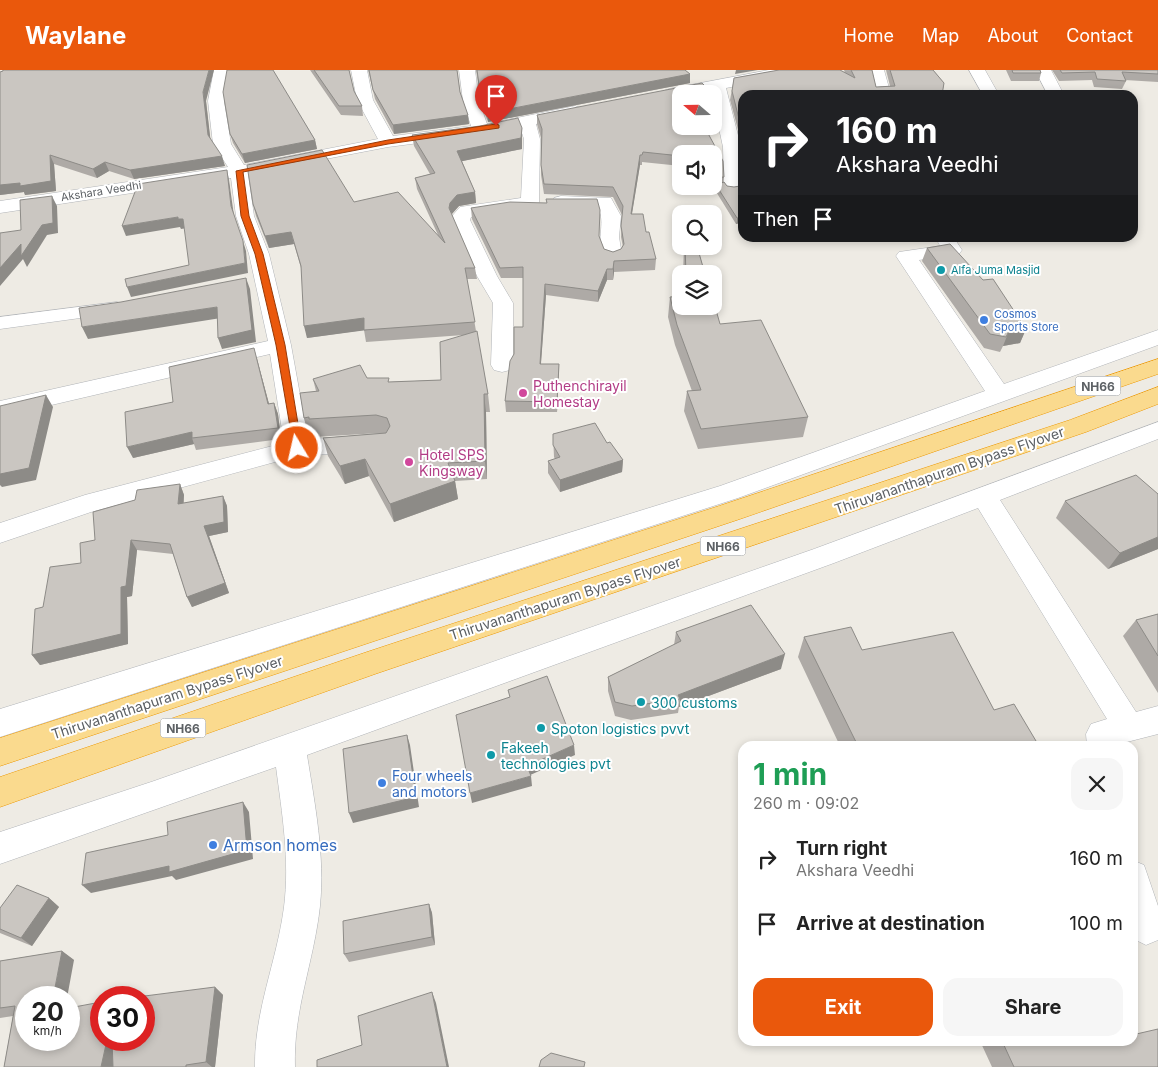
<!DOCTYPE html>
<meta charset="utf-8">
<style>
body{margin:0;font-family:Inter,sans-serif;background:#f6f6f6;color:#222;height:100vh;display:flex;flex-direction:column;font-size:19px;white-space:nowrap}
*{box-sizing:border-box;margin:0}
p{font-size:16px;color:#767676}
.icon{flex:none;width:28px;height:28px;fill:none;stroke:currentColor;stroke-width:2;stroke-linecap:round;stroke-linejoin:round}
.map{position:relative;flex:1;overflow:hidden}
.side{position:absolute;left:738px;top:671px;width:400px;height:305px;display:flex;flex-direction:column;background:#fff;border-radius:15px;box-shadow:0 2px 8px #0003}
.side>*{flex:none}
.hud{position:absolute;left:738px;top:20px;width:400px;height:152px;border-radius:15px;box-shadow:0 2px 8px #0003;background:#202124;color:#fff;overflow:hidden}
.needle{width:32px;rotate:290deg}
.tools{position:absolute;left:672px;top:15px;display:grid;gap:10px}
.tools a{display:grid;place-items:center;width:50px;height:50px;border-radius:10px;background:#fff;box-shadow:0 2px 8px #0003;font-size:25px}
.speed{position:absolute;left:15px;top:916px;display:flex;gap:10px;font-size:25px;font-weight:700;text-align:center}
.speed>*{display:grid;place-content:center;width:65px;height:65px;border-radius:50%;background:#fff;box-shadow:0 2px 8px #0003;line-height:1}
.speed small{font-size:12px;font-weight:400}
.speed .limit{border:8px solid #d22;background:#fff;color:#111}
.pin{position:absolute;display:grid;place-items:center;width:42px;height:42px;color:#fff;margin:-51px -21px;border-radius:50% 50% 50% 0;rotate:-45deg;box-shadow:0 0 5px #0007}
.pin .icon{rotate:45deg}
.me{position:absolute;width:55px;margin:-28px;rotate:351deg;stroke-linejoin:round;filter:drop-shadow(0 0 4px #0008)}
.turn{display:flex;align-items:center;gap:18px;height:105px;padding:0 15px;font-size:22px}
.turn .icon{width:65px;height:65px;stroke-width:2.5}
.turn b{display:block;font-size:35px;line-height:42px}
.then{display:flex;align-items:center;height:48px;padding:0 15px;background:#0003;gap:10px;font-size:19px}
.round{display:grid;place-items:center;flex:none;width:52px;height:52px;border-radius:15px;background:#f6f6f6}
.overview{display:flex;align-items:center;justify-content:space-between;height:85px;padding:0 15px}
h1{font-size:30px;font-weight:700;line-height:38px;color:#1e9e55}
.primary-button{display:flex;gap:10px;margin-top:auto;padding:10px 15px}
.primary-button a{flex:1;height:58px;border-radius:15px;background:#ea580c;color:#fff;font-size:20px;font-weight:700;line-height:58px;text-align:center}
.primary-button a+a{background:#f6f6f6;color:#222}
ul{padding:0;list-style:none}
li{display:flex;align-items:center;gap:15px;height:65px;padding:0 15px}
li div{flex:1}
li b{display:block;font-size:19px}
li em{font-style:normal}
header{display:flex;align-items:center;gap:30px;box-sizing:border-box;height:70px;padding:0 25px;background:#ea580c;color:#fff}
header strong{font-size:24px}
nav{display:flex;gap:28px;margin-inline-start:auto;font-size:18px}
.map>svg:first-child{display:block}
.lines{fill:none;stroke-linecap:round;stroke-linejoin:round}
.minor-casing{stroke:#b1b4b8;stroke-width:1}
.highway-casing{stroke:#ec9905;stroke-width:1}
.minor{fill:#fff;fill-rule:evenodd}
.highway{fill:#fada8e;fill-rule:evenodd}
.wall{fill:#aeaaa6}
.shaded-wall{fill:#8d8b87}
.building{fill:#cac6c1;stroke:#8d8b87}
.route{fill:#ea580c;stroke:#983908}
.culture-dot{fill:#0f9aa8;stroke:#fff;stroke-width:2}
.shop-dot{fill:#3f7fe0;stroke:#fff;stroke-width:2}
.hotel-dot{fill:#d1479c;stroke:#fff;stroke-width:2}
.labels{text-anchor:middle;dominant-baseline:central;stroke-width:4;stroke-linejoin:round;paint-order:stroke}
.far-street-label{font-size:11px;fill:#5c6064;stroke:#fff}
.far-culture-label{font-size:11px;fill:#0d838f;stroke:#fff;text-anchor:start}
.far-shop-label{font-size:11px;fill:#366cbe;stroke:#fff;text-anchor:start}
.shield{fill:#fff;stroke:#8d9092;stroke-width:1}
.shield-label{font-size:12px;font-weight:bold;fill:#5c6064}
.hotel-label{font-size:14px;fill:#b23c85;stroke:#fff;text-anchor:start}
.street-label{font-size:14px;fill:#5c6064;stroke:#fff}
.culture-label{font-size:14px;fill:#0d838f;stroke:#fff;text-anchor:start}
.shop-label{font-size:14px;fill:#366cbe;stroke:#fff;text-anchor:start}
.near-shop-label{font-size:16px;fill:#366cbe;stroke:#fff;text-anchor:start}
</style>
<header>
<strong>Waylane</strong>
<nav><a>Home</a><a>Map</a><a>About</a><a>Contact</a></nav>
</header>
<div class="map">
<svg width="1158" height="997" viewBox="0 0 1158 997">
<rect width="100%" height="100%" fill="#eeebe4"/>
<g class="lines">
<g class="minor-casing">
<path id="minor" d="M214 0H230L224 31 231 74 244 95 378 69 357 30 351 0H367L373 30 393 66 471 56 463 31 459 0H475L479 31 487 54 575 36 581 38 583 41 581 44 536 54 540 69 539 132 537 136 471 147 470 150 497 206 513 233V295L510 300 502 302 494 300 491 295 493 233 477 206 452 150 453 145 460 137 521 128 524 69 520 57 481 65 388 77 248 104 254 146 269 184 291 275 308 369 363 366 372 368 375 374 372 380 363 382 297 386 91 442 0 473V453L85 425 284 373 270 284 0 347V331L268 271 249 184 236 146 231 108 0 143V131L228 97 213 74 208 31Z
M769 0H801L798 3 793 5 726 18 741 77 742 116 739 120 733 121 727 120 724 116 723 77 714 35V24H711L710 21 681 24V26L669 29 663 27 661 24 663 21 669 19Z
M868 0H884L891 25H875Z
M969 0H985L999 25H983Z
M1035 0H1051L1064 25H1048Z
M561 126 611 128 621 146 619 167 622 185 619 189 612 191 605 189C594 173 607 153 598 138L554 136 552 132 554 128Z
M936 168H954L962 180 959 184 919 190 1004 314 1158 260V275L738 428 0 667V639L720 416 985 321 896 186 899 182 940 176Z
M117 232 124 234 128 238 124 242 0 259V247Z
M1158 352V369L1000 430 1136 642 1158 636V664L1119 674V676H1087L1086 664 1091 654 1107 649 978 438 834 493 307 685C315 735 325 786 320 836 314 892 293 940 295 997H255C254 941 277 891 284 837 290 790 282 743 276 697L0 794V762L154 711 814 479Z
M1132 790 1144 795 1158 836V870L1146 875 1132 868Z"/>
</g>
<g class="highway-casing">
<path id="highway" d="M1158 289V304L737 450 0 696V668L719 436Z
M1158 317V334L1086 362 375 604 0 737V707L367 582 1070 350Z"/>
</g>
<use href="#minor" class="minor"/>
<use href="#highway" class="highway"/>
</g>
<path class="wall" d="M310 0H349L354 21 362 36 363 46 341 45Z
M368 0H457L460 22 468 45 469 54 394 64 375 29Z
M476 0H685L690 4V13L488 52 481 31Z
M779 0H840L845 3 844 0H872L876 17 890 16 886 0H933L944 13 942 25H742V63H739L730 30 734 8Z
M1006 0H1040L1041 3 1039 11H1011Z
M1052 0H1158V12L1125 10 1126 11 1122 19 1094 17 1092 10 1059 11Z
M273 1 315 70 317 79 245 93 233 73 230 64Z
M0 2 206 31 210 68 225 96 134 109 109 101 97 108 54 94 56 121 25 125 24 122 0 125Z
M714 26 719 52 718 62 707 61 724 107 723 112 727 116 734 117 740 116 742 113 736 154 715 120V118L694 119 693 116H714V84H681V96L642 92V95H640L632 144 646 162 656 189 655 200 614 202 613 210H607L598 232 546 225 541 294H559L557 342H506L505 331 514 284 523 257V208H501L472 149 471 138 547 133 546 129 599 166 604 179 613 182 621 179 623 177 621 167 622 145 613 127 544 124 541 105V68L537 54V45L681 56H714Z
M412 65 522 69V79L462 91 475 122 476 133 459 136 451 144 475 198 477 209H467L476 261 488 324 490 342H486L487 409 455 411 458 429 394 452 369 406 345 414 328 386 323 368 380 363 314 367 313 365 309 366 304 348 316 321 313 309 367 308 389 312 441 310 464 265 366 272 364 260 307 268 301 198 294 174 269 178 256 146 253 134 354 132 438 165 417 119 415 108 430 104 414 76Z
M684 176H697L705 204H683Z
M927 178 1026 259 1020 273 1003 276 1000 282 984 278 922 191Z
M670 227 720 254 808 347 803 367 698 379 684 341 687 321H692L675 275 668 247Z
M257 289 269 334 274 333 278 344 281 369 196 380 194 374 133 388 173 332Z
M553 364 607 373 623 390 622 402 560 422 548 403V391L555 389 554 387Z
M180 414 184 425V433L223 426 227 436 228 462 209 466 229 523 192 537 187 527 173 484 137 480 132 526 127 527 128 574 40 595 32 585 43 537 81 493 95 470 135 430Z
M1158 424V479L1108 499 1056 448 1065 431Z
M1158 544V623L1123 566 1136 550Z
M676 562 781 599 679 637 678 643 631 650 615 646 608 621V607L674 575Z
M804 567 994 640 1039 676H840L798 587Z
M49 828 59 837 32 876 0 863V838Z
M429 834 432 843 435 875 349 892 344 884Z
M62 881 74 890 26 928 101 970H144L215 917 223 925 215 997H4L13 946 0 948V891Z
M980 971H1105L1158 997H992Z"/>
<path class="shaded-wall" d="M209 0H214L206 31 211 74 208 65 203 22Z
M736 0H758L735 4Z
M690 4V13L488 52V43Z
M468 45 469 54 394 64 393 55Z
M522 58V79L458 92 457 81Z
M315 70 317 79 245 93 242 84Z
M50 85 54 94 56 121 25 125 24 122 0 125V115Z
M640 85V95L630 155 631 144Z
M222 86 225 96 134 109 130 100Z
M105 92 109 101 97 108 93 99Z
M227 100 229 110 234 146 231 136Z
M475 122 476 133 459 136 452 144 449 138 450 133 457 125Z
M52 126 57 136 58 163 47 165 27 197 23 189 0 216V198Z
M178 147 183 149 187 158 181 159 180 157 126 166 122 156Z
M737 148H742V153L736 154Z
M291 162 294 174 269 178 265 166Z
M243 171 246 181 248 203 131 227 127 217 245 193Z
M614 191V202L613 210V199Z
M607 199V210L598 232V221Z
M246 208 250 219 256 272 222 279 218 268Z
M545 214 546 225 540 305V294Z
M217 237 221 248 88 269 82 257Z
M364 248 367 260 307 268 304 256Z
M1026 259 1020 273 1003 276 1009 261Z
M254 278 257 289 272 345 268 334Z
M559 294V305L557 342V332Z
M484 324 486 342 487 409 485 391Z
M46 325 53 337 36 410 2 417 0 415V404Z
M274 333 278 344 281 369 278 358Z
M192 362V368L194 374 133 388 127 377Z
M365 389 369 406 345 414 340 396Z
M623 390 622 402 560 422V410Z
M455 411 458 429 394 452 390 434Z
M180 414 184 425 182 444 178 434Z
M223 426 227 436 228 462 209 466 229 523 192 537 187 527 204 456Z
M1158 467V479L1108 499 1120 483Z
M131 470 137 480 132 526 127 527 128 574 40 595 32 585 121 517Z
M785 584 781 599 679 637 680 629 678 625Z
M407 665 410 675 419 737 353 753 349 743Z
M574 675 575 685 528 706 527 696Z
M531 706 532 716 472 733 470 723Z
M243 732 249 742 253 789 176 810 172 806 91 823 82 815Z
M49 828 59 837 32 876 21 868Z
M429 834 432 843 435 875 432 867Z
M62 881 74 890 67 928H53Z
M215 917 223 925 215 997H212L206 992Z
M432 922 436 933 449 997H447Z
M107 970H113L114 997H101Z"/>
<path class="building" d="M3 0H209L203 22 208 65 222 86 130 100 105 92 93 99 50 85 51 111 20 116V113L0 115V2L3 1Z
M227 0H273L315 70 242 84 230 64 223 22Z
M314 0H349L354 21 362 36H339Z
M369 0H457L460 22 468 45 393 55 373 20Z
M477 0H685L690 4 488 43 480 22Z
M779 0H840L855 8 851 0H872L876 17 895 16 890 0H933L944 13 942 25H742V53H740L732 21 734 8Z
M1012 0H1040L1041 3H1013Z
M1060 0H1158V4L1122 2 1126 11 1097 9 1095 2 1062 3Z
M702 13 713 24H681V56H704L723 91 724 107 714 108V84H681V86L643 82 642 85H640L631 144H643L646 162H649L656 189 614 191 613 199H607L598 221 545 214 540 294H559L557 332 505 331 510 291 514 284V257H523V197L500 198 471 138 510 132 547 133 546 129H597L600 140 599 166 604 179 613 182 621 179 624 174 621 156 623 136 613 117 544 114 541 95 542 59 537 45Z
M714 26 719 52 714 51Z
M518 48 522 58 521 68 457 81 475 122 457 125 450 133 449 138 475 198H465L475 252 364 260V248L304 256 301 196 291 162 265 166 253 134 247 95 322 80 354 132 398 122 445 173 415 108 435 103 412 65 480 56Z
M227 100 231 136 243 171 245 193 127 217 125 209 189 195 183 149H178V147L122 156 138 114Z
M724 112 727 116 734 117 740 116 742 113V148H737L716 115Z
M52 126 53 153 42 155 21 186V174L0 198V163L21 160 20 130Z
M950 174 983 210 993 209 1026 259 1009 261 1006 267 990 264 927 178Z
M685 176H697L705 204H686Z
M246 208 252 260 218 268 217 237 82 257 79 238 121 232Z
M681 226V236H714V233L720 254 761 250 808 347 701 359 687 321 701 320 677 255 670 227Z
M477 261 488 324H484L485 391 448 393 455 411 390 434 365 389 340 396 323 368 386 363 390 356 387 348 376 345 309 349V347L304 348 300 323 319 321 313 309 360 295 367 308H389L388 312 441 310 440 272Z
M254 278 268 334 274 333 278 358 192 368V362L127 377 125 342 173 332 169 297Z
M46 325 29 398 0 404V336Z
M595 353 607 373 610 372 623 390 560 410 548 391 560 387 553 375V364Z
M1136 405 1158 424V467L1120 483 1065 431Z
M180 414 178 434 223 426 224 452 204 456 225 513 187 527 170 474 131 470 126 516 121 517V564L32 585 35 539 43 537 50 497 81 493 80 473 95 470 93 442 135 430 137 420Z
M751 535 785 584 678 625 680 629 632 636 615 632 608 607 681 571 676 562Z
M1158 544V586L1136 550Z
M851 557 862 580 953 562 994 640 1014 634 1039 676H858L804 567Z
M547 606 574 675 527 696 531 706 470 723 456 645 510 627 508 620Z
M407 665 416 727 349 743 343 679Z
M243 732 247 780 169 802V796L82 815 86 783 168 765 167 752Z
M17 815 49 828 21 868 0 859V838Z
M429 834 432 867 344 884 343 851Z
M62 881 53 928H26V970H69V938L101 932V970H107L101 997H4L15 936 0 938V891Z
M215 917 206 992 186 995V997H113L112 970H144V928H129Z
M432 922 447 997H317V990L362 975 358 946Z
M1158 959V997H1014L1002 971H1105V972L1108 971H1132V965Z
M551 983 585 992 584 997H539L541 990Z"/>
<path class="route" d="M496 54 499 55V58L388 74 243 102 249 146 263 184 285 275 302 378 301 380H294L276 275 255 184 241 146 236 101 388 70Z"/>
<g class="culture-dot">
<circle cx="941" cy="200" r="5"/>
<circle cx="641" cy="632" r="5"/>
<circle cx="541" cy="658" r="5"/>
<circle cx="491" cy="685" r="5"/>
</g>
<g class="shop-dot">
<circle cx="984" cy="250" r="5"/>
<circle cx="382" cy="713" r="5"/>
<circle cx="213" cy="775" r="5"/>
</g>
<g class="hotel-dot">
<circle cx="523" cy="323" r="5"/>
<circle cx="409" cy="392" r="5"/>
</g>
<g class="labels">
<g class="far-street-label">
<text transform="translate(101 121) rotate(-9)">Akshara Veedhi</text>
</g>
<g class="far-culture-label">
<text x="951" y="200">Alfa Juma Masjid</text>
</g>
<g class="far-shop-label">
<text x="994" y="244">Cosmos<tspan x="994" dy="13">Sports Store</tspan></text>
</g>
<g class="shield">
<rect x="1075.5" y="306.5" width="45" height="19" rx="4"/>
<rect x="700.5" y="466.5" width="45" height="19" rx="4"/>
<rect x="160.5" y="648.5" width="45" height="19" rx="4"/>
</g>
<g class="shield-label">
<text x="1098" y="316">NH66</text>
<text x="723" y="476">NH66</text>
<text x="183" y="658">NH66</text>
</g>
<g class="hotel-label">
<text x="533" y="315">Puthenchirayil<tspan x="533" dy="16">Homestay</tspan></text>
<text x="419" y="384">Hotel SPS<tspan x="419" dy="16">Kingsway</tspan></text>
</g>
<g class="street-label">
<text transform="translate(949 400) rotate(-19)">Thiruvananthapuram Bypass Flyover</text>
<text transform="translate(565 528) rotate(-18)">Thiruvananthapuram Bypass Flyover</text>
<text transform="translate(167 627) rotate(-18)">Thiruvananthapuram Bypass Flyover</text>
</g>
<g class="culture-label">
<text x="651" y="632">300 customs</text>
<text x="551" y="658">Spoton logistics pvvt</text>
<text x="501" y="677">Fakeeh<tspan x="501" dy="16">technologies pvt</tspan></text>
</g>
<g class="shop-label">
<text x="392" y="705">Four wheels<tspan x="392" dy="16">and motors</tspan></text>
</g>
<g class="near-shop-label">
<text x="223" y="775">Armson homes</text>
</g>
</g>
</svg>
<div class="tools">
<a><svg class="needle" viewBox="-14 -14 28 28"><path d="M0-13l5 13h-10z" fill="#e53935"/><path d="M0 13l5-13h-10z" fill="#767676"/></svg></a>
<a><svg class="icon" aria-label="sound" viewBox="0 0 24 24"><path d="M4 9h4l5-4v14l-5-4H4zM17 9q2 3 0 6"/></svg></a>
<a><svg class="icon" aria-label="search" viewBox="0 0 24 24"><circle cx="10" cy="10" r="6"/><path d="M15 15l6 6"/></svg></a>
<a><svg class="icon" aria-label="layers" viewBox="0 0 24 24"><path d="M12 4l9 5-9 5-9-5zM3 14l9 5 9-5"/></svg></a>
</div>
<div class="speed"><div>20<small>km/h</small></div><div class="limit">30</div></div>
<div class="pin" style="left:496px;top:56px;background:#d93025"><svg class="icon" aria-label="arrive" viewBox="0 0 24 24"><path d="M6 21V4h12l-3 4 3 4H6"/></svg></div>
<svg class="me" style="left:297px;top:378px" viewBox="-20 -20 40 40"><circle r="17" fill="#ea580c" stroke="#fff" stroke-width="3"/><path d="M0-11L8 9 0 5-8 9z" fill="#fff"/></svg>
<div class="hud">
<div class="turn"><svg class="icon" aria-label="right" viewBox="0 0 24 24"><path d="M7 20v-9h11M14 6l5 5-5 5"/></svg><div><b>160 m</b>Akshara Veedhi</div></div>
<div class="then">Then<svg class="icon" aria-label="arrive" viewBox="0 0 24 24"><path d="M6 21V4h12l-3 4 3 4H6"/></svg></div>
</div>
<section class="side">
<div class="overview"><div><h1>1 min</h1><p>260 m · 09:02</p></div><a class="round"><svg class="icon" aria-label="close" viewBox="0 0 24 24"><path d="M6 6l12 12M18 6L6 18"/></svg></a></div>
<ul>
<li><svg class="icon" aria-label="right" viewBox="0 0 24 24"><path d="M7 20v-9h11M14 6l5 5-5 5"/></svg><div><b>Turn right</b><p>Akshara Veedhi</p></div><em>160 m</em></li>
<li><svg class="icon" aria-label="arrive" viewBox="0 0 24 24"><path d="M6 21V4h12l-3 4 3 4H6"/></svg><div><b>Arrive at destination</b></div><em>100 m</em></li>
</ul>
<div class="primary-button"><a>Exit</a><a>Share</a></div>
</section>
</div>
